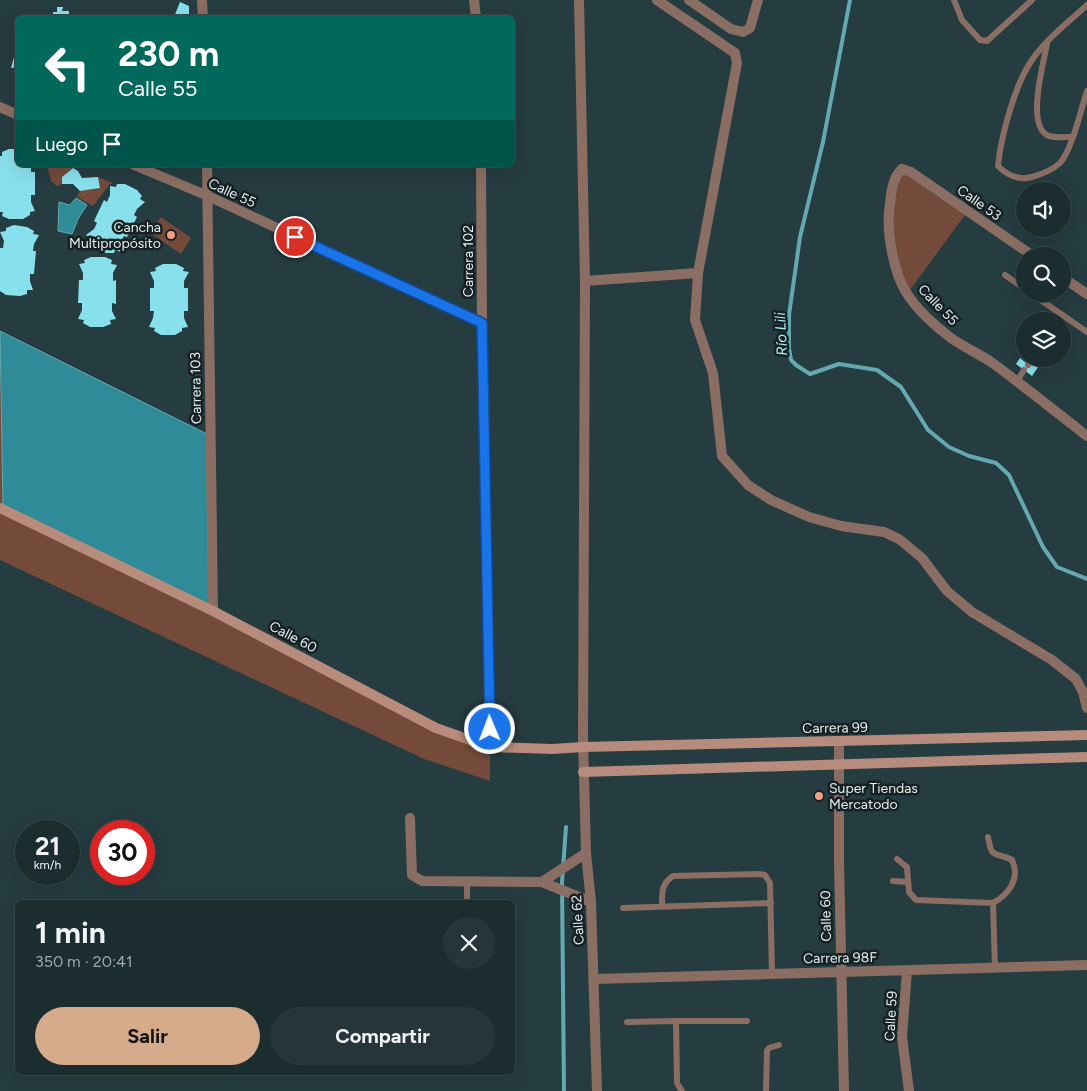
<!DOCTYPE html>
<html lang="es">
<meta charset="utf-8">
<style>
body{margin:0;font-family:Figtree,sans-serif;background:#253538;color:#f1f3f6;height:100vh;display:flex;flex-direction:column;font-size:19px;white-space:nowrap}
*{box-sizing:border-box;margin:0}
p{font-size:16px;color:#a0a8ab}
.icon{flex:none;width:28px;height:28px;fill:none;stroke:currentColor;stroke-width:2;stroke-linecap:round;stroke-linejoin:round}
.map{position:relative;flex:1;overflow:hidden}
.side{position:absolute;left:15px;top:900px;width:500px;height:175px;display:flex;flex-direction:column;background:#1c2d30;border-radius:8px;box-shadow:0 5px 20px #0002,0 0 0 1px #3a494c}
.side>*{flex:none}
.guide{position:absolute;left:15px;top:15px;width:500px;height:152px;border-radius:8px;box-shadow:0 5px 20px #0002,0 0 0 1px #3a494c;background:#00695c;color:#fff;overflow:hidden}
.fabs{position:absolute;left:1016px;top:182px;display:grid;gap:10px}
.fabs a{display:grid;place-items:center;width:55px;height:55px;border-radius:50%;background:#1c2d30;box-shadow:0 5px 20px #0002,0 0 0 1px #3a494c;font-size:25px}
.speed{position:absolute;left:15px;top:820px;display:flex;gap:10px;font-size:25px;font-weight:700;text-align:center}
.speed>*{display:grid;place-content:center;width:65px;height:65px;border-radius:50%;background:#1c2d30;box-shadow:0 5px 20px #0002,0 0 0 1px #3a494c;line-height:1}
.speed small{font-size:12px;font-weight:400}
.speed .limit{border:8px solid #d22;background:#fff;color:#111}
.pin{position:absolute;display:grid;place-items:center;width:42px;height:42px;color:#fff;margin:-21px;border:2px solid #fff;border-radius:50%;box-shadow:0 1px 5px #0007}
.me{position:absolute;width:55px;margin:-28px;rotate:359deg;stroke-linejoin:round;filter:drop-shadow(0 0 4px #0008)}
.turn{display:flex;align-items:center;gap:18px;height:105px;padding:0 20px;font-size:22px}
.turn .icon{width:65px;height:65px;stroke-width:2.5}
.turn b{display:block;font-size:35px;line-height:42px}
.then{display:flex;align-items:center;height:48px;padding:0 20px;background:#0003;gap:10px;font-size:19px}
.round{display:grid;place-items:center;flex:none;width:52px;height:52px;border-radius:26px;background:#253538}
.headline{display:flex;align-items:center;justify-content:space-between;height:85px;padding:0 20px}
h1{font-size:30px;font-weight:700;line-height:38px}
.cta{display:flex;gap:10px;margin-top:auto;padding:10px 20px}
.cta a{flex:1;height:58px;border-radius:30px;background:#d6ab8b;color:#111;font-size:20px;font-weight:700;line-height:58px;text-align:center}
.cta a+a{background:#253538;color:#f1f3f6}
.map>svg:first-child{display:block}
.green{fill:#744a3a}
.water{fill:#2f8b97;stroke:#64a9b2}
.lines{fill:none;stroke-linecap:round;stroke-linejoin:round}
.stream{stroke:#64a9b2;stroke-width:4}
.building{fill:#89e0ed}
.lane{stroke:#8a6e64;stroke-width:6}
.street{stroke:#8a6e64;stroke-width:10}
.secondary{stroke:#b88c7c;stroke-width:10}
.route-casing{stroke:#114b97;stroke-width:12}
.route{stroke:#1a73e8;stroke-width:9}
.poi-dot{fill:#f2a081;stroke:#172123;stroke-width:2}
.labels{text-anchor:middle;dominant-baseline:central;stroke-width:5;stroke-linejoin:round;paint-order:stroke}
.street-label{font-size:14px;fill:#e0eef0;stroke:#172123}
.poi-label{font-size:14px;fill:#e0eef0;stroke:#172123;text-anchor:end}
.water-label{font-size:15px;font-style:italic;fill:#adf2fc;stroke:#172123}
</style>
<div class="map">
<svg width="1087" height="1091" viewBox="0 0 1087 1091">
<rect width="100%" height="100%" fill="#253c40"/>
<path class="green" d="M47 165H69L73 167 62 177V184L57 186 51 181Z
M902 169 968 211 907 294 888 224Z
M98 177 113 183 109 185 93 206 77 197 80 191 100 188Z
M161 217 191 238 181 254 150 233Z
M0 350 3 510 436 728 490 747V781L424 759 0 560Z"/>
<path class="water" d="M76 198 87 205 78 219 72 234 58 231 59 202 70 205Z
M0 331 209 435 213 611 3 509Z"/>
<g class="lines">
<path class="stream" d="M850 0 823 142 800 237 789 315V348L791 360 796 365 810 374 839 364 877 370 901 387 928 430 949 447 969 456 996 463 1009 475 1043 547 1057 567 1087 579
M564 1091 562 882 566 827"/>
</g>
<path class="building" d="M180 2 189 6V18L174 17Z
M57 7H63L62 11H69V15H63V18H53V12H57Z
M16 50H18V67L11 68Z
M9 149H18V165H31V172H35V195H31V202L35 211 30 212V215L23 219H9L2 216 3 212H0V156H2V152Z
M73 168 78 171 82 178 98 177 100 188 80 191 73 184H62V177Z
M117 184H125L137 190 142 196 140 199 145 202 137 209 134 215 137 217 127 237 124 236 121 242V252L115 250 114 253H106L94 248 89 241 91 239 86 235 94 229 97 223 94 221 104 200 107 202 110 195V186L116 187Z
M14 225 27 227 34 231 33 234 39 235 34 244 33 251H36L34 274H30V281L33 290H27V294L20 296 6 295 0 291V248H3L4 241 0 232 6 231V228Z
M91 257H105L112 260 111 264 117 265 113 273V281L116 280V304L112 303V311L116 319 110 320 111 324 103 327H90L83 323 84 320 78 319 82 310V303H78L79 280H83V273L79 264 85 263 84 260Z
M163 264H176L184 268 183 271 189 272 184 281V288H188V311H184V318L188 327 182 328V331L175 335H161L154 331 155 328 149 327 153 318 154 311H150V288H154V281L150 272 156 271 155 268Z
M1020 358 1030 366 1035 359 1041 363 1032 376 1016 364Z"/>
<g class="lines">
<path class="lane" d="M954 0 962 20 980 40 987 41 1032 0
M1087 5C1069 22 1046 39 1032 60 1015 84 1001 136 998 166 1007 175 1018 181 1032 177 1042 174 1053 170 1060 163 1072 150 1081 109 1087 91
M1047 44C1044 62 1025 127 1049 136 1056 138 1065 137 1072 137
M1005 275 1025 289
M1032 294 1087 332
M1028 365 1033 359
M1017 381 1024 370
M897 859 907 867 909 892 916 900 993 903C1008 895 1021 879 1012 860 995 851 992 861 988 837
M893 881 908 882
M467 882V902
M993 903 995 968
M662 906C662 893 661 884 673 876L759 874 765 875 770 883 772 974
M623 908 771 903
M627 1022 676 1021
M682 1091 677 1083 676 1021H747
M766 1091 767 1051 769 1048 779 1045"/>
<path class="street" d="M202 0 203 18
M474 0 476 18
M579 0 585 281 583 738 586 853 591 902 597 1091
M689 0 731 29 743 32 750 28 758 0
M0 107 18 115
M134 165 208 196 482 323
M207 165 213 611
M481 165 482 323 490 747
M1033 256 911 172 902 169C891 179 891 197 889 212 887 235 894 273 906 292 916 309 936 327 951 338 965 348 980 354 994 364 1025 387 1056 412 1087 436
M698 273 695 320 713 373 722 456 748 485 771 500 809 517 841 526 884 532 899 539 922 558 947 591 972 612 1052 660 1076 679 1083 692 1087 708
M1062 277 1087 294
M585 281 698 273 737 63 735 53 657 0
M839 741V862L844 1091
M410 818 412 875 422 881 542 882 591 902
M542 882 586 853
M907 971 902 1037 909 1091
M594 979 1087 965"/>
<path class="secondary" d="M0 508 213 611 436 728 490 747 552 749 583 747 1087 735
M583 772 1087 757"/>
</g>
<g class="lines">
<g class="route-casing">
<path id="route" d="M295 237 482 323 490 729"/>
</g>
<use href="#route" class="route"/>
</g>
<g class="poi-dot">
<circle cx="171" cy="235" r="5"/>
<circle cx="819" cy="796" r="5"/>
</g>
<g class="labels">
<g class="street-label">
<text transform="translate(232 193) rotate(25)">Calle 55</text>
<text transform="translate(979 203) rotate(35)">Calle 53</text>
<text transform="translate(468 261) rotate(-90)">Carrera 102</text>
<text transform="translate(938 305) rotate(46)">Calle 55</text>
<text transform="translate(196 388) rotate(-91)">Carrera 103</text>
<text transform="translate(293 637) rotate(28)">Calle 60</text>
<text transform="translate(835 728) rotate(-1)">Carrera 99</text>
<text transform="translate(826 916) rotate(-91)">Calle 60</text>
<text transform="translate(578 920) rotate(-93)">Calle 62</text>
<text transform="translate(840 958) rotate(-1)">Carrera 98F</text>
<text transform="translate(891 1016) rotate(-87)">Calle 59</text>
</g>
<g class="poi-label">
<text x="161" y="227">Cancha<tspan x="161" dy="16">Multipropósito</tspan></text>
<text x="829" y="788" text-anchor="start">Super Tiendas<tspan x="829" dy="16">Mercatodo</tspan></text>
</g>
<g class="water-label">
<text transform="translate(781 334) rotate(-93)">Río Lili</text>
</g>
</g>
</svg>
<div class="fabs">
<a><svg class="icon" aria-label="sound" viewBox="0 0 24 24"><path d="M4 9h4l5-4v14l-5-4H4zM17 9q2 3 0 6"/></svg></a>
<a><svg class="icon" aria-label="search" viewBox="0 0 24 24"><circle cx="10" cy="10" r="6"/><path d="M15 15l6 6"/></svg></a>
<a><svg class="icon" aria-label="layers" viewBox="0 0 24 24"><path d="M12 4l9 5-9 5-9-5zM3 14l9 5 9-5"/></svg></a>
</div>
<div class="speed"><div>21<small>km/h</small></div><div class="limit">30</div></div>
<div class="pin" style="left:295px;top:237px;background:#d93025"><svg class="icon" aria-label="arrive" viewBox="0 0 24 24"><path d="M6 21V4h12l-3 4 3 4H6"/></svg></div>
<svg class="me" style="left:490px;top:729px" viewBox="-20 -20 40 40"><circle r="17" fill="#1a73e8" stroke="#fff" stroke-width="3"/><path d="M0-11L8 9 0 5-8 9z" fill="#fff"/></svg>
<div class="guide">
<div class="turn"><svg class="icon" aria-label="left" viewBox="0 0 24 24"><path d="M17 20v-9H6M10 6l-5 5 5 5"/></svg><div><b>230 m</b>Calle 55</div></div>
<div class="then">Luego<svg class="icon" aria-label="arrive" viewBox="0 0 24 24"><path d="M6 21V4h12l-3 4 3 4H6"/></svg></div>
</div>
<section class="side">
<div class="headline"><div><h1>1 min</h1><p>350 m · 20:41</p></div><a class="round"><svg class="icon" aria-label="close" viewBox="0 0 24 24"><path d="M6 6l12 12M18 6L6 18"/></svg></a></div>
<div class="cta"><a>Salir</a><a>Compartir</a></div>
</section>
</div>
